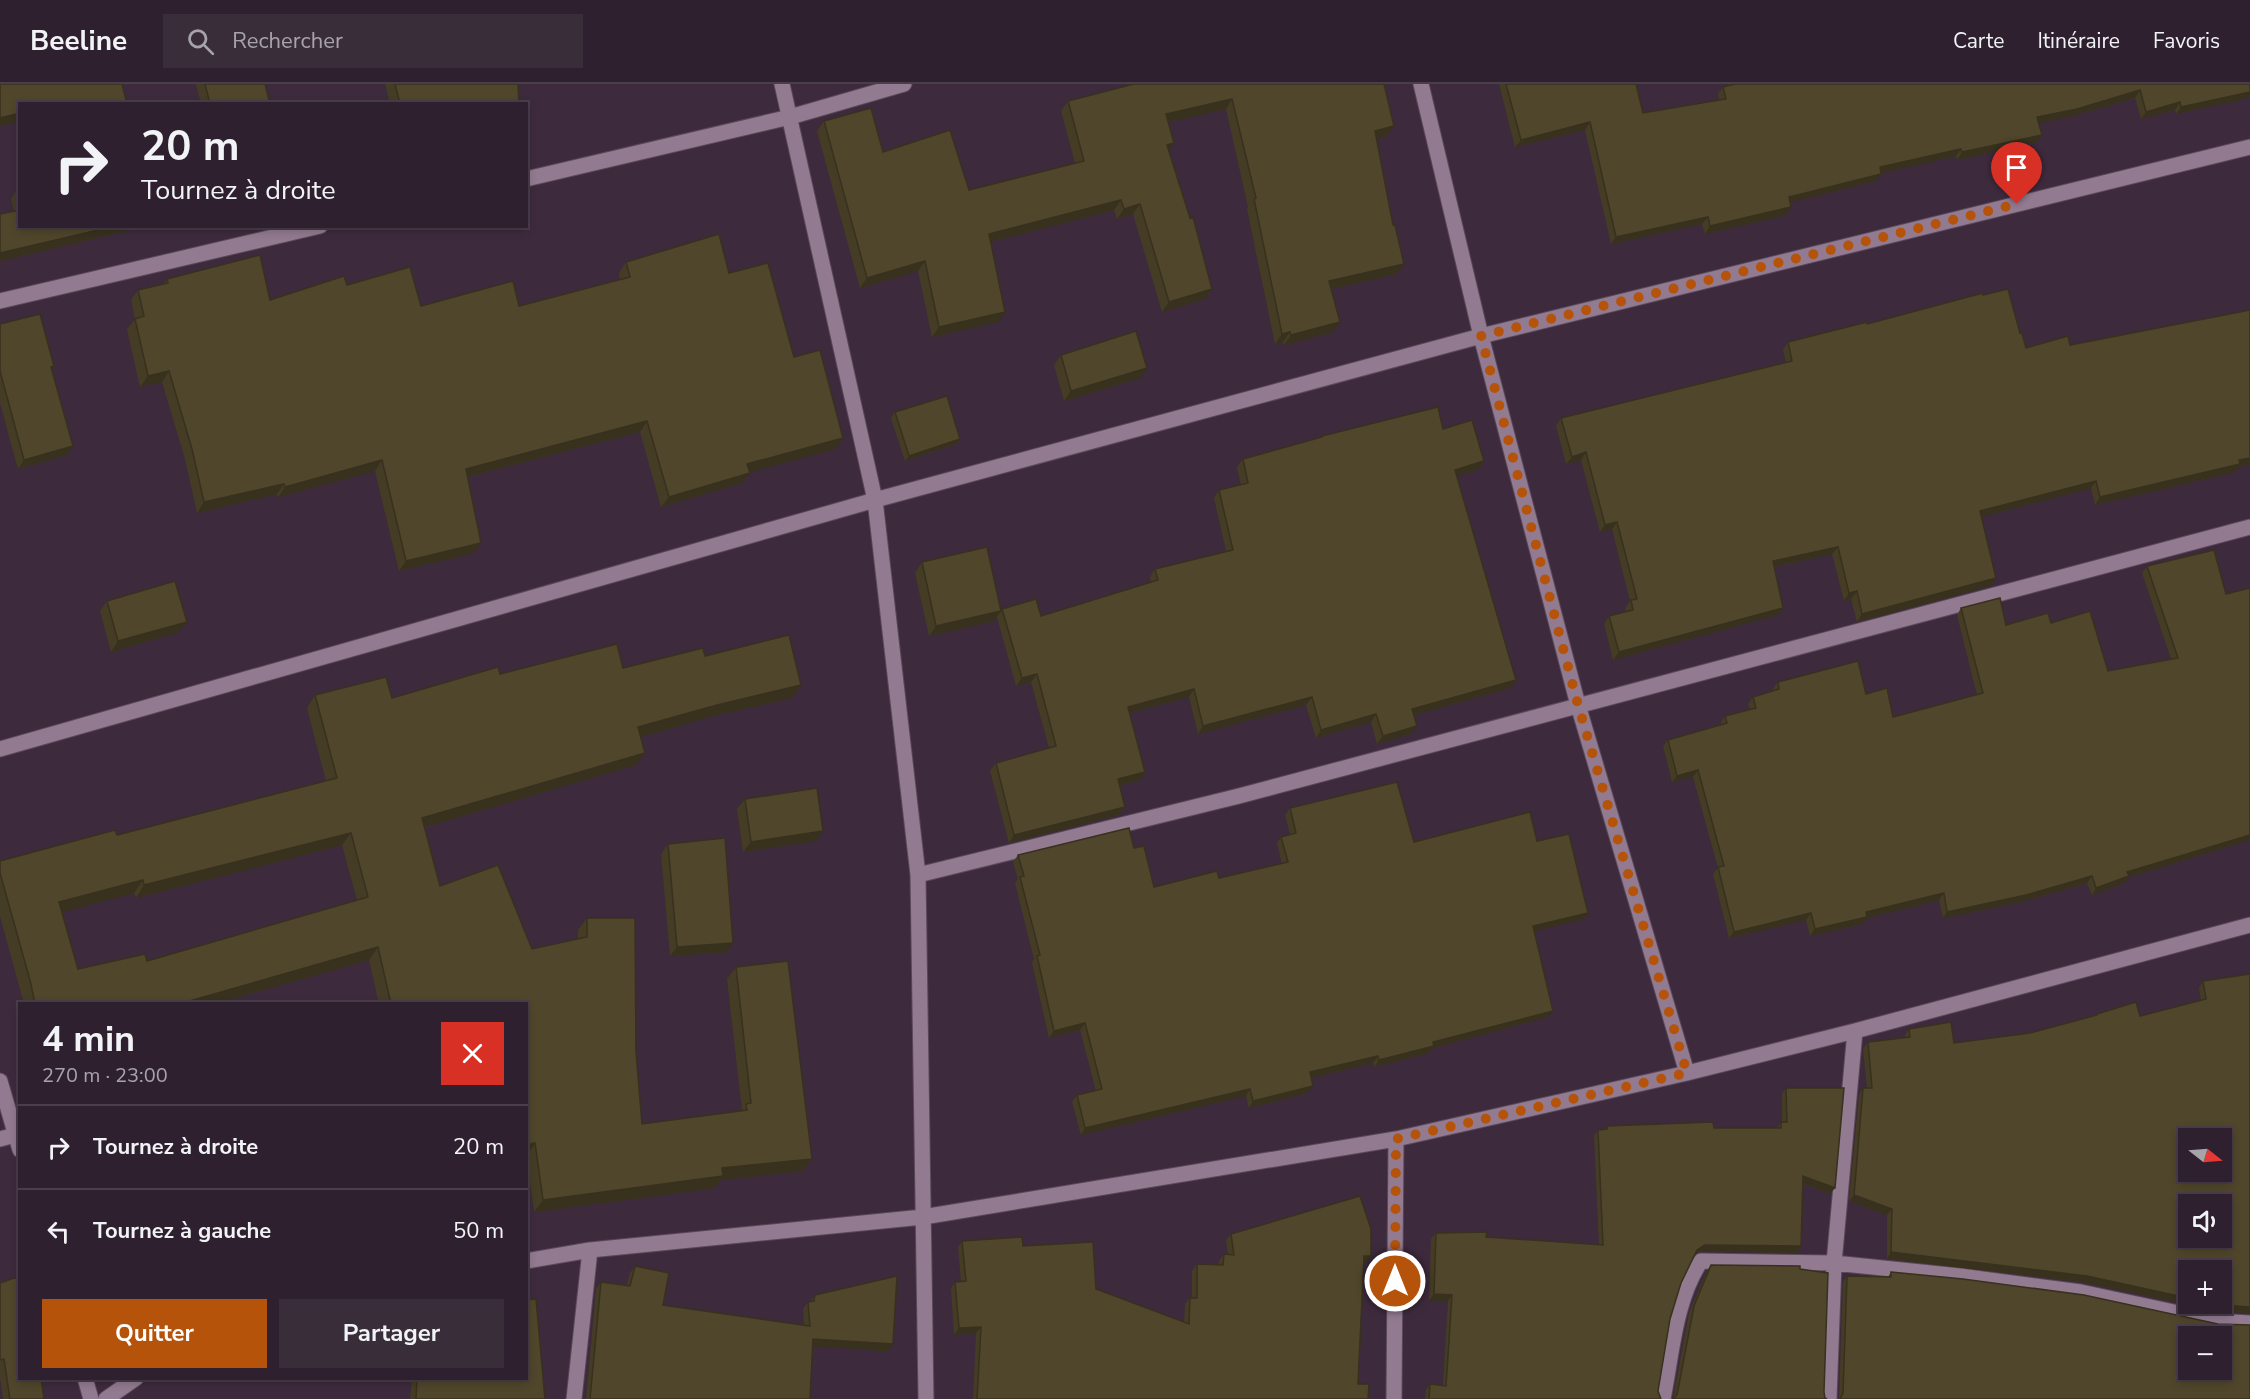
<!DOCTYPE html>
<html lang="fr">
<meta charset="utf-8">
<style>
body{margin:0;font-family:"Nunito Sans",sans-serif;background:#3a2d3a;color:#f1f3f6;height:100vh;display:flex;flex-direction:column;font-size:22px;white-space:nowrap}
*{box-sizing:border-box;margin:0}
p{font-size:20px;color:#a7a3aa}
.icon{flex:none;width:33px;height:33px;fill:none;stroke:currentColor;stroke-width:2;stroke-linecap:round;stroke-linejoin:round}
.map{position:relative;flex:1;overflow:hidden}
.side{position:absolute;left:18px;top:918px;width:510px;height:378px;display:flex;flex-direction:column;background:#2e202e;border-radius:0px;box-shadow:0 3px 9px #0003,0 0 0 2px #493e4a}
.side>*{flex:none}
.banner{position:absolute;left:18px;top:18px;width:510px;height:126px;border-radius:0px;box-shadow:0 3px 9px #0003,0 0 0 2px #493e4a;background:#2e202e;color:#f1f3f6;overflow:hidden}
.needle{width:39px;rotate:107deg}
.buttons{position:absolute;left:2178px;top:1044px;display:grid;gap:12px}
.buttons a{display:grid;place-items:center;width:54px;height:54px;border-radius:0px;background:#2e202e;box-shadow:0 3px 9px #0003,0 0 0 2px #493e4a;font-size:30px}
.pin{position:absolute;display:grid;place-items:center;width:51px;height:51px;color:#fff;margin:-62px -26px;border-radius:50% 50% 50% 0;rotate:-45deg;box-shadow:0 0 6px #0007}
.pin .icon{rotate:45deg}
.me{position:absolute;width:66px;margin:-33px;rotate:0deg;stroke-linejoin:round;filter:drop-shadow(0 0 4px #0008)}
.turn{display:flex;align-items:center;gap:21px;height:126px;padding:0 24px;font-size:27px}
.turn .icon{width:78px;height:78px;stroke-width:2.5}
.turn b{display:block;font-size:42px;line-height:51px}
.round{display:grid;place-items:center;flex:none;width:63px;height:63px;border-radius:0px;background:#3a2d3a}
.overview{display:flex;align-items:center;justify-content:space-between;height:102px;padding:0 24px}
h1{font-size:36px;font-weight:700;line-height:45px}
.action{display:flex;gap:12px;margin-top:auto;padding:12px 24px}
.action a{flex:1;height:69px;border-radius:0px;background:#b45309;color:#fff;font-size:24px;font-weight:700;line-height:69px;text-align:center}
.action a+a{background:#3a2d3a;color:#f1f3f6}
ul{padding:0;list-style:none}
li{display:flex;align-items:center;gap:18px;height:84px;padding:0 24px;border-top:2px solid #493e4a}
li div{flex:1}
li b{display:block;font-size:22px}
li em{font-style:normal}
header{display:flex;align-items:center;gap:36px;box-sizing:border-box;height:84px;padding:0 30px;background:#2e202e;border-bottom:2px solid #493e4a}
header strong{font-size:28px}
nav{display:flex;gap:33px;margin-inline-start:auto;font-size:21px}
.search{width:420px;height:54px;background:#3a2d3a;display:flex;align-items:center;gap:15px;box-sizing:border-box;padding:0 21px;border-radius:0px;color:#a7a3aa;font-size:22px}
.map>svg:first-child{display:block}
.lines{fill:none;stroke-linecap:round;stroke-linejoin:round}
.street-casing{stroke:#594859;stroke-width:17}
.street{stroke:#927a90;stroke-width:15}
.wall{fill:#453c25;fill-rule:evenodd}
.shaded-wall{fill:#38311e}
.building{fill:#50462b;stroke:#38311e;stroke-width:1.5;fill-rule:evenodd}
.route{stroke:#b45309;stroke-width:10;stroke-dasharray:0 18}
</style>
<header>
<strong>Beeline</strong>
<div class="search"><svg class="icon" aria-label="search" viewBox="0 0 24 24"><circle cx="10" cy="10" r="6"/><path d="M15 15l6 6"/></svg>Rechercher</div>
<nav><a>Carte</a><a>Itinéraire</a><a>Favoris</a></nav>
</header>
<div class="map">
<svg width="2250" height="1315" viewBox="0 0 2250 1315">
<rect width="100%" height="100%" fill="#3e2a3d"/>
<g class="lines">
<g class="street-casing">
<path id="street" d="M782 0 875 416 918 791 926 1315
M1421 0 1481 252 1578 621 1687 989
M526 95 790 33 904 0
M0 217 320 142
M0 665 875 416 1481 252 2250 63
M918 791 1239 712 2250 443
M0 997 20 1066
M0 1055 15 1051
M526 1177 590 1166 923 1133 1396 1055 1687 989 1855 947 2250 841
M85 1294 91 1315
M106 1315 136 1294
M574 1315 590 1166
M1394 1315 1396 1055
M1663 1315C1672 1270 1675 1216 1701 1177L1834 1179 1960 1192 2081 1208 2216 1237 2250 1239
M1829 1315 1834 1179 1855 947"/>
</g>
<use href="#street" class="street"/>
</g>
<path class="wall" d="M196 0H265L270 20H201Z
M385 0H518L519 20H390Z
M1127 0H1384L1387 52 1376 55 1393 141 1404 180 1397 190 1331 205 1340 238 1333 248 1284 261 1283 258 1275 260 1247 125 1248 123 1226 25 1168 38 1174 59 1169 66 1212 205 1205 215 1162 228 1133 130 1117 135 1114 126 990 158 998 238 932 253 918 187 860 204 817 47 824 37 883 68 969 106 1075 79 1061 27 1068 17 1127 2Z
M1499 0H1636L1643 29 1719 16 1718 10 1723 3 1728 1V0H2250V11H2248L2245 15 2176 30 2175 26 2141 35 2135 14 2072 32 2039 39 2037 58 1957 76 1956 72 1881 89 1876 97 1790 118 1791 123 1786 131 1705 150 1702 140 1611 160 1585 46 1515 63Z
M20 105V142H148L0 177 14 127 11 115 17 106Z
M626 178 729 189 794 273 835 365 749 388 750 389 742 399 661 423 640 348 467 393 474 469 399 487 375 387 278 413 277 410 197 429 185 375 162 298 140 303 127 245 135 235 131 216 138 206 164 200 167 195 270 216 347 201 421 222H519L620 196 619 189Z
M1983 211 2020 249 2026 264 2070 261 2250 226V380L2238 383 2235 388 2095 421 2091 404 1981 433 1996 494 1991 502 1857 538 1851 515 1844 517 1832 470 1774 483 1783 524 1777 531 1613 576 1604 540 1609 532 1626 528 1625 524 1630 517 1612 445 1600 448 1581 376 1566 380 1556 342 1561 334 1786 279 1783 266 1788 258 1867 240Z
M0 240 52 285 73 362 67 371 18 385 0 319Z
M1061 271 1140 294 1064 317 1054 281Z
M895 328 960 355 956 360 905 377 891 334Z
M1443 345 1484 377 1479 385 1456 392 1510 604 1414 631 1411 650 1377 660 1371 638 1316 654 1306 621 1198 650 1189 613 1130 629 1145 688 1140 696 1120 701 1125 723 1119 731 1009 759 990 687 996 679 1049 664 1031 598 1016 602 997 533 994 537 929 552 915 489 922 478 1001 526 1002 525 1041 532 1151 499 1150 493 1155 485 1226 467 1214 414 1219 406 1241 401 1237 383 1243 375 1320 354 1322 352Z
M2147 482 2226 510 2250 504V756L2129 793 2124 799 2092 811 2087 799 2021 818 1943 834 1939 816 1867 834 1862 840 1810 852 1806 836 1729 854 1713 790 1718 784 1693 693 1672 698 1663 662 1668 656 1721 641V638L1725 632 1750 625 1748 620 1753 613 1774 607 1773 604 1778 598 1866 610 1893 633 1977 611 1957 531 1961 524 2006 541 2051 539 2108 587 2171 575 2142 489Z
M107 517 179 548 111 568 100 527Z
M705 572 801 601 792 614 709 633 641 653 636 681 425 743 440 802 532 865 578 855V846L587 834 636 968 642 1040 741 1027 742 1026 727 895 736 883 812 1075 803 1087 720 1096 715 1104 534 1128 526 1071V920H379L369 876 214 920H24L0 832V777L117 751 326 697 307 624 315 611 392 614 500 590 623 584ZM342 761 357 816 147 877 78 885 62 828 134 809 136 814Z
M745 715 823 747 816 757 743 768 737 725Z
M1290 724 1414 758 1537 757 1588 829 1583 835 1534 847 1548 933 1433 964 1429 969 1374 983 1373 979 1311 994 1308 1009 1249 1024 1246 1012 1081 1051 1072 1018 1077 1011 1096 1007 1080 946 1049 954 1032 879 1034 875 1015 799 1018 795 1013 778 1018 771 1134 764 1154 803 1219 794 1282 780 1277 759 1281 753 1290 750 1285 731Z
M668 760 726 868 670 872 661 770Z
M2250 890V1229L2217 1227 2082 1198 1887 1175V1131L1849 1117 1859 1011 1863 1004H1867L1863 965 1868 958 1905 953V951L1909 945 1954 959 2030 949 2095 932 2097 930 2140 932 2201 916 2199 904 2203 897Z
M1786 1004 1830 1110 1803 1100 1801 1162 1797 1169 1701 1167 1694 1171 1681 1199 1670 1235 1658 1307 1661 1315H1425L1426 1306 1430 1300 1443 1301 1448 1217H1429L1431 1155 1436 1149 1599 1161 1594 1052 1598 1046 1605 1045 1607 1042 1714 1044H1777L1781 1038H1782V1010Z
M1231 1150 1366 1179H1364L1358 1300 1368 1315H973L976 1249 954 1251 951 1204 955 1198 961 1197 958 1163 962 1157 1023 1162 1096 1205 1184 1239 1185 1220 1190 1214H1192V1187L1197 1180H1219V1177L1224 1170 1228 1171 1226 1156Z
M1711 1181 1800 1185 1824 1308 1825 1314 1827 1315H1673L1689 1229 1707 1187Z
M635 1182 663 1221 804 1242 803 1225 808 1218 811 1217 815 1211 893 1260 888 1267 813 1262 810 1315H586L596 1205 601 1198 627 1201 630 1189Z
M1891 1188 2218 1240 2250 1315H1839L1843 1198 1847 1192 1888 1193Z
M0 1199 20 1217 44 1315H3L0 1294Z
M412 1294H526L545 1315H410Z"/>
<path class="shaded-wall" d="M2250 5V11H2248L2245 15 2176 30 2181 23Z
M2140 6 2135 14 2072 32 2032 41 2037 33Z
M1232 15 1226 25 1159 40 1166 30Z
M2180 18 2175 26 2141 35 2146 28Z
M20 29V37L0 42V34Z
M1590 38 1585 46 1515 63 1521 56Z
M1394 42 1387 52 1368 57 1375 47Z
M2042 51 2037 58 1957 76 1962 68Z
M1174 59 1167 69V61Z
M1961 65 1956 72 1874 91 1880 83Z
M1881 90 1876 97 1784 120 1789 113Z
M1121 116 1114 126 982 160 989 150Z
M1140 120 1133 130 1117 135 1124 125Z
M1791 123 1786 131 1705 150 1710 142Z
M1708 133 1702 140 1611 160 1616 153Z
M115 142H148L0 177V169Z
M925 177 918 187 860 204 867 194Z
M1404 180 1397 190 1322 207 1329 197Z
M1212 205 1205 215 1162 228 1169 218Z
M1005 228 998 238 932 253 939 243Z
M1340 238 1333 248 1284 261 1291 251Z
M1290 248 1283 258 1275 260 1282 250Z
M1147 284 1140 294 1064 317 1071 307Z
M169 287 162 298 140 303 148 292Z
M647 337 640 348 458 395 466 385Z
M843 354 835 365 740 391 747 380Z
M960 355 956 360 905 377 909 372Z
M73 362 67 371 18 385 24 376Z
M1586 368 1581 376 1566 380 1572 373Z
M2250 374V380L2238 383 2235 388 2095 421 2100 413Z
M382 376 375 387 278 413 285 403Z
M1484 377 1479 385 1449 395 1455 386Z
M750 389 742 399 661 423 669 413Z
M2096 397 2091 404 1974 435 1980 427Z
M284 400 277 410 197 429 204 418Z
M1617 438 1612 445 1600 448 1605 441Z
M481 459 474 469 399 487 406 477Z
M1838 463 1832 470 1768 484 1773 477Z
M1996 494 1991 502 1857 538 1862 530Z
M1857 507 1851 515 1844 517 1849 509Z
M1783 524 1777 531 1613 576 1619 568Z
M1001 527 994 537 929 552 936 542Z
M187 538 179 548 111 568 118 557Z
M1037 590 1031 598 1016 602 1022 594Z
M1516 596 1510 604 1407 633 1412 625Z
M801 601 792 614 709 633 630 656 638 643 717 621Z
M1194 605 1189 613 1122 631 1128 623Z
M1312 613 1306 621 1198 650 1203 642Z
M1376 630 1371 638 1316 654 1321 646Z
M1417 642 1411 650 1377 660 1383 652Z
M645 669 636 681 414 746 422 734Z
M1698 686 1693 693 1672 698 1677 692Z
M1145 688 1140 696 1112 703 1118 695Z
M1125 723 1119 731 1009 759 1014 751Z
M823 747 816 757 743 768 751 758Z
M351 749 342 761 136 814 144 801Z
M2250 751V756L2129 793 2124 799 2092 811 2096 804 2127 788Z
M2092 792 2087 799 2021 818 1943 834 1947 828Z
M143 796 134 809 51 831 59 818Z
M1944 809 1939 816 1867 834 1862 840 1810 852 1815 845 1866 828Z
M1588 829 1583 835 1528 849 1533 842Z
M1811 829 1806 836 1729 854 1734 848Z
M733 859 726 868 670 872 677 863Z
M378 863 369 876 214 920H179Z
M1553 927 1548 933 1433 964 1429 969 1374 983 1379 976 1433 958Z
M1085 939 1080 946 1049 954 1054 947Z
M1378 972 1373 979 1306 995 1310 988Z
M1313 1002 1308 1009 1249 1024 1253 1017Z
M1250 1005 1246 1012 1081 1051 1085 1044Z
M535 1059 527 1071H526V1061Z
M812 1075 803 1087 720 1096 715 1104 534 1128 543 1116 722 1084Z
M1803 1092 1835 1104 1830 1110 1799 1098Z
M1854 1111 1892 1125 1887 1131 1849 1117Z
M1705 1161 1801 1162 1797 1169 1701 1167 1693 1172 1697 1166Z
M1891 1168 2087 1192 2188 1214V1220H2214L2250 1223V1229L2217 1227 2082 1198 1887 1175Z
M1364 1172H1371L1366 1179H1359Z
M1434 1210 1452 1211 1448 1217H1429Z
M981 1243 976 1249 954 1251 959 1244Z
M813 1255 893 1260 888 1267 808 1262Z"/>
<path class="building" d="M0 0H122L127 20H20V29L0 34Z
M205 0H265L270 20H210Z
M395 0H518L519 20H400Z
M1134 0H1384L1394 42 1375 47 1393 141H1395L1404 180 1329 197 1340 238 1291 251 1290 248 1282 250 1254 115 1256 114 1232 15 1166 30 1174 59 1167 61 1190 134 1193 133 1212 205 1169 218 1140 120 1124 125 1121 116 989 150 1005 228 939 243 925 177 867 194 824 37 871 24 883 68 950 46 969 106 1084 77 1068 17Z
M1506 0H1636L1643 29 1726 15 1723 3 1735 0H2250V8L2181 23 2180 18 2146 28 2140 6 2077 25 2037 33 2042 51 1962 68 1961 65 1880 83 1881 90 1789 113 1791 123 1710 142 1708 133 1616 153 1590 38 1521 56Z
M20 126V142H115L0 169V130Z
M719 150 729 189 768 179 794 273 820 266 843 354 747 380 750 389 669 413 647 337 466 385 481 459 406 477 382 376 285 403 284 400 204 418 192 365 169 287 148 292 135 235 144 232 138 206 168 199 167 195 260 171 270 216 344 192 347 201 410 183 421 222 513 197 519 222 630 193 626 178Z
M2008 205 2020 249H2022L2026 264 2068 252 2070 261 2250 226V374L2239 376 2240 380 2100 413 2096 397 1980 427 1996 494 1862 530 1857 507 1849 509 1838 463 1773 477 1783 524 1619 568 1609 532 1633 526 1631 516 1637 515 1617 438 1605 441 1586 368 1572 373 1561 334 1792 277 1788 258 1867 238V240L1983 209V211Z
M40 230 54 282 51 283 73 362 24 376 0 287V240Z
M1136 247 1147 284 1071 307 1061 271Z
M947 312 960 355 909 372 895 328Z
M1438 323 1443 345 1472 336 1484 377 1455 386 1516 596 1412 625 1417 642 1383 652 1376 630 1321 646 1312 613 1203 642 1194 605 1128 623 1145 688 1118 695 1125 723 1014 751 996 679 1056 662 1037 590 1022 594 1002 525 1036 515 1041 532 1158 496 1155 485 1233 466 1219 406 1248 399 1243 375 1322 353V352Z
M987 463 1001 527 936 542 922 478Z
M2214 466 2226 510 2250 504V751L2127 788 2129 792 2096 804 2092 792 2026 811 1947 828 1944 809 1866 828 1867 833 1815 845 1811 829 1734 848 1718 783 1724 782 1698 686 1677 692 1668 656 1727 639 1725 632 1756 624 1753 613 1779 605 1778 598 1858 577 1866 610 1887 604 1893 633 1983 609 1961 524 2000 514 2006 541 2048 529 2051 539 2090 527 2108 587 2178 574 2147 482Z
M175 497 187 538 118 557 107 517Z
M789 551 801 601 717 621 638 643 645 669 422 734 440 802 498 781 532 865 587 853V834H635L636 968 642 1040 747 1026 746 1020 751 1019 736 883 788 877 812 1075 722 1084 723 1092 543 1116 535 1059 526 1061V920H391L378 863 179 920H35L31 900 0 789V777L115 746 117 751 337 694 315 611 386 593 392 614 498 583 500 590 617 560 623 584 703 564 705 572ZM351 749 368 813 147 877 145 870 78 885 59 818 143 796 144 801Z
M1397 698 1414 758 1530 728 1537 757 1569 750 1588 829 1533 842 1553 927 1433 958 1434 962 1379 976 1378 972 1310 988 1313 1002 1253 1017 1250 1005 1085 1044 1077 1011 1102 1005 1085 939 1054 947 1037 872 1040 871 1020 793 1024 792 1018 771 1129 744 1134 764 1144 762 1154 803 1217 787 1219 794 1288 778 1281 753 1296 749 1290 724Z
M817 704 823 747 751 758 745 715Z
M725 754 733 859 677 863 668 760Z
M2250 890V1223L2222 1221 2214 1220H2222V1186H2188V1214L2087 1192 1891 1168 1892 1125 1854 1111 1863 1004H1872L1868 958 1910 953 1909 945 1951 938 1954 959 2030 949 2097 931V930L2136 918 2140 932 2206 915 2203 897ZM2188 1054H2222V1088H2188ZM2188 1120H2222V1154H2188Z
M1786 1004H1844L1835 1104 1803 1092 1801 1162 1705 1161 1697 1166 1681 1199 1670 1235 1658 1307 1661 1315H1429L1430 1300 1446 1302 1452 1211 1434 1210 1436 1149 1487 1148 1486 1153 1603 1161 1598 1046 1607 1045V1042L1713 1038 1714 1044H1781V1038H1787Z
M1360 1112 1371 1145V1172H1364L1358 1300H1369L1368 1315H977L981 1243 959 1244 955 1198 966 1197 962 1157 1022 1153 1023 1162 1093 1158 1096 1205 1189 1240 1190 1214H1197V1180L1223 1181 1224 1170 1234 1171 1231 1150Z
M1711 1181 1800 1182V1185L1828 1189 1824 1308 1825 1314 1827 1315H1673L1677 1311 1694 1222Z
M635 1182 669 1189 663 1221 810 1242 808 1218 814 1217 815 1211 897 1192 893 1260 813 1255 810 1315H590L601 1198 630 1202Z
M1891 1188 1963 1195 2084 1211 2218 1240 2250 1241V1315H1840L1843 1309 1847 1192 1891 1193ZM2188 1252H2222V1286H2188Z
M17 1193 20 1217V1294H41L44 1315H10L4 1275 0 1276V1199Z
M536 1215 545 1315H416L417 1294H526V1216Z"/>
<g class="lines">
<path class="route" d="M1395 1197 1396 1055 1687 989 1578 621 1481 252 2017 120"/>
</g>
</svg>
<div class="buttons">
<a><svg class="needle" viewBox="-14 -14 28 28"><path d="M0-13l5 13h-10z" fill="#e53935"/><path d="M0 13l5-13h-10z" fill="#a7a3aa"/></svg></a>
<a><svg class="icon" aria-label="sound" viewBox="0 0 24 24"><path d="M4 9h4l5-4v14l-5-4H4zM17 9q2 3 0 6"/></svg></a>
<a>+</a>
<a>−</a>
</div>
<div class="pin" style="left:2017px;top:120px;background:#d93025"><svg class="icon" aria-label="arrive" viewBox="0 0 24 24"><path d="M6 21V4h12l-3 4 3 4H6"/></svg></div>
<svg class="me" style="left:1395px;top:1197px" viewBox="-20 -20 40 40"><circle r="17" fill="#b45309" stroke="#fff" stroke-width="3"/><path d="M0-11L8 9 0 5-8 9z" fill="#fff"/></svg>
<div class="banner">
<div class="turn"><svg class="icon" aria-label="right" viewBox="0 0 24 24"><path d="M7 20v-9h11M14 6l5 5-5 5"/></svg><div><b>20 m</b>Tournez à droite</div></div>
</div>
<section class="side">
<div class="overview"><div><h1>4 min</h1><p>270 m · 23:00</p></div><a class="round" style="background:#d93025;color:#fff"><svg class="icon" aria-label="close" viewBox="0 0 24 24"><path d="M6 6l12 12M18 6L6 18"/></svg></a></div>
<ul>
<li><svg class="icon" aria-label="right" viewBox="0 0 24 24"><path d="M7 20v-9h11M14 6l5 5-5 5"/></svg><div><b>Tournez à droite</b></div><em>20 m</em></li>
<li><svg class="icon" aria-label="left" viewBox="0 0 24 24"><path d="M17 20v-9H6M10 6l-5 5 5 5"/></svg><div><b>Tournez à gauche</b></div><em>50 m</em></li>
</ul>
<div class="action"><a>Quitter</a><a>Partager</a></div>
</section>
</div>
